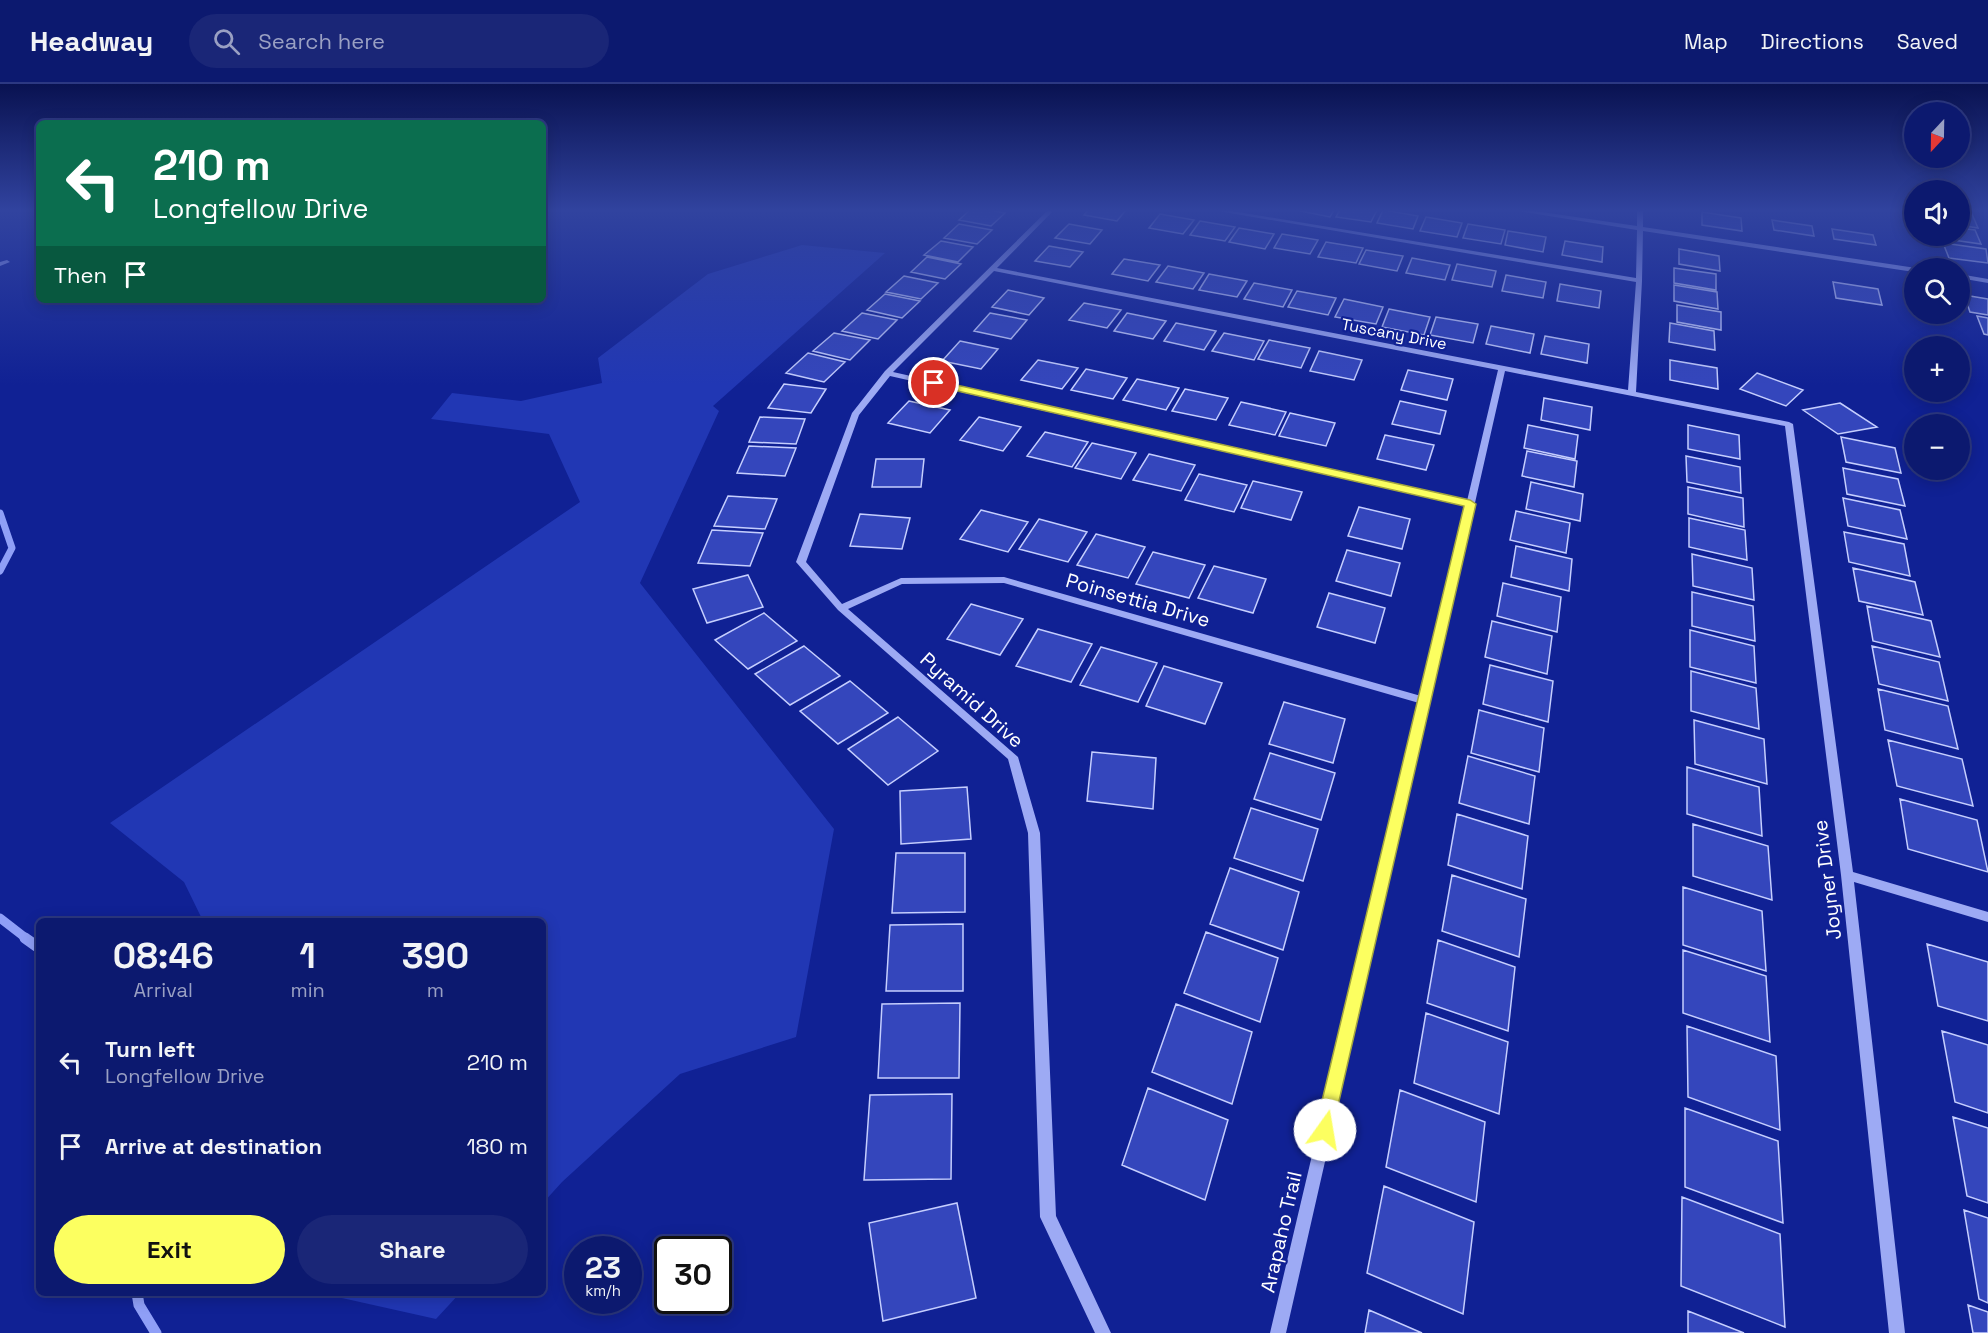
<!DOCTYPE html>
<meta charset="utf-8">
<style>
body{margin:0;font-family:"Space Grotesk",sans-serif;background:#1a2677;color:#f1f3f6;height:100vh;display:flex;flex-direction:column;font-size:22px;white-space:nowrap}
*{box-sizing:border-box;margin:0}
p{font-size:20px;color:#9aa0c3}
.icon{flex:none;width:33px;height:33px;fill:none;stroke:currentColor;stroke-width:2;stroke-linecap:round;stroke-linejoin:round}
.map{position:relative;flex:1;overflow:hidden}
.details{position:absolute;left:36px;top:834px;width:510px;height:378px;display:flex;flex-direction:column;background:#0c196f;border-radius:9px;box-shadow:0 3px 15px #0003,0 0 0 2px #2c3882}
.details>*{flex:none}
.guide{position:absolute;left:36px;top:36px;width:510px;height:183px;border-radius:9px;box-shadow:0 3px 15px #0003,0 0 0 2px #2c3882;background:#0b6e4f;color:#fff;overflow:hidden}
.needle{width:39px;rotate:202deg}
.tools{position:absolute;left:1904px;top:18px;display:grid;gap:12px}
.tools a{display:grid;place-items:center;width:66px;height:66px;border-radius:50%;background:#0c196f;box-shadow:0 3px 15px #0003,0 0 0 2px #2c3882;font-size:30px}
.speed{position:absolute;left:564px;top:1152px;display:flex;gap:12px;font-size:30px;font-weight:700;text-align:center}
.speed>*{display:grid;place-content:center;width:78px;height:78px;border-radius:50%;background:#0c196f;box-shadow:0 3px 15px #0003,0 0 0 2px #2c3882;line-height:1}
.speed small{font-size:15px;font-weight:400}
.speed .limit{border:3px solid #111;border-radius:9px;background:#fff;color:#111}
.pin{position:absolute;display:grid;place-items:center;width:51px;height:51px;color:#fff;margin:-26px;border:3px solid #fff;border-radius:50%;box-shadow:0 2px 6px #0007}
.me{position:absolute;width:66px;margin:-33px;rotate:13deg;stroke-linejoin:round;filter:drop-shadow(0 0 4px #0008)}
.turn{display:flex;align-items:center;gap:21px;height:126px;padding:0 18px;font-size:27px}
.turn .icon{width:78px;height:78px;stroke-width:2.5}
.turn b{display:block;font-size:42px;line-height:51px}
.then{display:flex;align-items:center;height:57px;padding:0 18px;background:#0003;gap:12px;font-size:22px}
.eta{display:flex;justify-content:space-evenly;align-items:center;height:102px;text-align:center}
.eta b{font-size:36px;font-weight:600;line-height:42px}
.button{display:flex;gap:12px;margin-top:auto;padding:12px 18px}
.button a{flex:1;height:69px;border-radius:36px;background:#fcff60;color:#111;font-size:24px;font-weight:600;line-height:69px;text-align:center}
.button a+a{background:#1a2677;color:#f1f3f6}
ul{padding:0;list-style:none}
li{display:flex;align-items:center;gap:18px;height:84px;padding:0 18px}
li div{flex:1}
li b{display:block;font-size:22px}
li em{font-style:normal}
header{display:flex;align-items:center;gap:36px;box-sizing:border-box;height:84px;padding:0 30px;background:#0c196f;border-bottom:2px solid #2c3882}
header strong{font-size:28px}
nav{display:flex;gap:33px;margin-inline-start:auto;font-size:21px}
.search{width:420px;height:54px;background:#1a2677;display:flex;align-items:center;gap:15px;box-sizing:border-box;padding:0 21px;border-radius:33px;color:#9aa0c3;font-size:22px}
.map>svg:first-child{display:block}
.green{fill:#2137b4}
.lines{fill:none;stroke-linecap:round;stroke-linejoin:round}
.stream-far2{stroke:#8f9ff7;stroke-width:7}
.stream-far1{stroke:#8f9ff7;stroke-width:9}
.stream{stroke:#8f9ff7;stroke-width:11}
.building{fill:#3446bc;stroke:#c5cefe;stroke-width:1.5}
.minor{fill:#9daaf4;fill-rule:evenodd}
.route{fill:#fcff60;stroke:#a4a63e;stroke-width:1.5}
.labels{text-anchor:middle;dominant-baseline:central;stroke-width:4.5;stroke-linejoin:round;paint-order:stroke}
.far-street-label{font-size:16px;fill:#fff;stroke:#102194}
.street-label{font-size:20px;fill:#fff;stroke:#102194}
</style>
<header>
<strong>Headway</strong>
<div class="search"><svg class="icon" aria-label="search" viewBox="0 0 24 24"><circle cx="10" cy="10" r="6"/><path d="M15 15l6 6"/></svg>Search here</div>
<nav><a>Map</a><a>Directions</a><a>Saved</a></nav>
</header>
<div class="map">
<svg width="1988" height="1249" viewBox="0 0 1988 1249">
<rect width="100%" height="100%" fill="#102194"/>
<path class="green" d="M802 161 885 169 713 322 719 327 640 499 834 745 796 953 680 990 562 1098 543 1119V837H203L184 798 110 739 580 418 549 350 431 335 452 309 521 317 602 299 598 274 708 190Z
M332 1209H460L436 1235 333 1212Z"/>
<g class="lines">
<path class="stream-far2" d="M0 429 12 464 0 487"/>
<path class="stream-far1" d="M0 834 27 855"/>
<path class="stream" d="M25 854 39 864
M137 1209 139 1221 156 1249"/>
</g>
<path class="building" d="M970 126H989L1005 129 991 142 959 136Z
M1088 126H1126L1117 137 1084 131Z
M1296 126H1334L1330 133Z
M1340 126H1377L1371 138 1336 133Z
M1383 126H1384L1418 132 1413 145 1377 139Z
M1702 128 1741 134 1742 147 1702 141Z
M1959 128 1972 130 1978 144 1959 141Z
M1160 130 1194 136 1183 150 1149 144Z
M1426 133 1462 139 1457 153 1420 147Z
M1772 136 1812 142 1814 152 1774 146Z
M1200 137 1235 143 1225 157 1190 151Z
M959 140 992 146 977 160 944 154Z
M1069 140 1102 146 1090 160 1055 154Z
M1468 140 1505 146 1501 160 1463 154Z
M1239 144 1274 150 1265 165 1229 158Z
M1959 144 1975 146 1981 160 1939 154 1938 152H1959Z
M1832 145 1873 151 1876 161 1834 155Z
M1508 147 1546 153 1543 168 1505 161Z
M1282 150 1318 156 1310 170 1274 164Z
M941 157 973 163 958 178 924 171Z
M1565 157 1603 163 1602 178 1562 171Z
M1326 158 1363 164 1356 179 1318 173Z
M1943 159 1986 165 1988 179 1949 174Z
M1049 162 1083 168 1070 183 1035 177Z
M1679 165 1719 172 1720 187 1679 180Z
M1366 166 1403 172 1397 187 1359 180Z
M927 173 961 180 945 195 911 188Z
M1412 174 1450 181 1445 196 1406 189Z
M1124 175 1160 181 1148 197 1112 190Z
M1457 180 1496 187 1492 203 1452 196Z
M1168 182 1204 189 1193 205 1156 198Z
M1674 184 1716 190V206L1674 199Z
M1209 190 1247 197 1237 213 1199 206Z
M1506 191 1546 198 1543 214 1502 207Z
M904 192 938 199 921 215 886 208Z
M1833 198 1878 205 1882 221 1836 214Z
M1254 199 1292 206 1283 223 1244 215Z
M1560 200 1601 207 1599 224 1557 217Z
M1674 201 1717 208 1718 225 1674 217Z
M1008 206 1044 214 1029 231 992 223Z
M1297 207 1336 214 1328 231 1288 223Z
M885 210 920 217 902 234 867 226Z
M1964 211 1988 215V231L1970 228Z
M1344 215 1383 223 1376 240 1335 233Z
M1084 219 1121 226 1107 244 1069 236Z
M1677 221 1721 228V246L1677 238Z
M1389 225 1430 233 1424 251 1382 243Z
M862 229 897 236 878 255 842 247Z
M990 229 1027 236 1011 255 974 247Z
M1127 229 1166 237 1153 255 1114 247Z
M1977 232 1988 234V251L1984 250Z
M1436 233 1478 240 1473 259 1430 251Z
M1176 239 1216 247 1204 266 1164 257Z
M1670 239 1714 247 1715 266 1669 258Z
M1491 242 1534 250 1530 269 1486 260Z
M834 249 870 256 850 276 813 267Z
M1224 249 1264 257 1254 276 1212 267Z
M1545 252 1589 260 1587 279 1541 270Z
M1269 256 1310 264 1301 284 1258 275Z
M960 257 998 265 981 285 942 277Z
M1319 267 1362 276 1354 296 1310 287Z
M808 269 845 278 824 298 786 289Z
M1038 276 1078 284 1062 305 1021 296Z
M1670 276 1717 284 1718 305 1670 296Z
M1086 285 1127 294 1113 315 1071 306Z
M1408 286 1453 295 1447 316 1401 306Z
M1757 289 1803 306 1786 322 1740 305Z
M1137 295 1179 304 1166 326 1123 316Z
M784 300 826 305 811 329 768 324Z
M1185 305 1228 314 1216 336 1172 327Z
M1544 314 1592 323 1590 346 1541 336Z
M909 317 950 326 930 349 888 339Z
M1400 317 1446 327 1440 350 1392 340Z
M1241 318 1286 328 1275 351 1229 341Z
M1840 319 1877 343 1838 350 1803 326Z
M1290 329 1335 339 1326 362 1279 352Z
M760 333 805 335 796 360 749 358Z
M979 333 1021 343 1003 367 960 356Z
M1528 341 1578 351 1575 375 1524 364Z
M1688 341 1739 351 1740 375 1688 365Z
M1045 348 1088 358 1072 383 1027 372Z
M1385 351 1434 361 1426 386 1377 375Z
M1841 353 1895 364 1901 389 1846 378Z
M1092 359 1136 369 1121 395 1075 384Z
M749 362 796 364 785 392 737 389Z
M1527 367 1577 377 1574 403 1522 392Z
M1149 370 1195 381 1181 407 1133 396Z
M1686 372 1740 383 1741 409 1687 398Z
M876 375H924L921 403H872Z
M1843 384 1898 395 1905 422 1847 410Z
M1199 390 1247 401 1234 428 1185 416Z
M1253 397 1302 408 1291 436 1241 424Z
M1531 398 1583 410 1580 437 1526 425Z
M1688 403 1743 414 1744 443 1688 430Z
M728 412 777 415 765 445 714 442Z
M1843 414 1900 426 1907 455 1848 442Z
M1359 423 1410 435 1402 465 1348 452Z
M981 426 1028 438 1008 468 960 455Z
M1516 427 1570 439 1566 469 1510 456Z
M860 430 910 434 902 465 850 462Z
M1689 434 1745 446 1747 476 1689 463Z
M1039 435 1087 448 1068 478 1019 465Z
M712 446 763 449 750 482 698 479Z
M1844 448 1904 460 1910 492 1849 478Z
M1096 450 1145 463 1128 494 1077 481Z
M1516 462 1572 475 1569 507 1511 493Z
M1347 466 1400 479 1391 512 1336 497Z
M1153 468 1205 481 1189 514 1136 500Z
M1692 470 1752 484 1754 516 1693 502Z
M1214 482 1266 495 1253 529 1198 514Z
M1853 484 1915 498 1923 531 1859 517Z
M748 491 763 523 707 539 693 505Z
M1503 499 1561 513 1557 548 1497 532Z
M1692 508 1753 522 1755 557 1692 542Z
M1329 509 1385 524 1375 559 1317 543Z
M971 520 1023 535 1000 571 947 555Z
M1867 522 1931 537 1940 573 1873 557Z
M764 529 797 557 748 585 715 556Z
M1492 537 1552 552 1547 590 1485 573Z
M1038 545 1092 560 1071 598 1016 582Z
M1690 546 1754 562 1756 599 1690 583Z
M804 562 840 592 790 621 755 590Z
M1872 562 1939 578 1948 617 1879 600Z
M1101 563 1157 579 1138 618 1080 601Z
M1490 581 1553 597 1548 638 1483 620Z
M1164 582 1222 599 1205 640 1146 622Z
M1691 587 1756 604 1759 645 1691 627Z
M850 597 888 629 838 660 800 627Z
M1878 605 1948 622 1958 665 1885 646Z
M1284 618 1345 635 1333 679 1269 660Z
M1479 626 1544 644 1539 688 1471 669Z
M898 633 938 667 888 701 848 665Z
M1694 636 1764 655 1767 700 1695 680Z
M1888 656 1962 675 1973 722 1897 702Z
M1092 668 1156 674 1153 725 1087 717Z
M1270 669 1335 689 1321 736 1254 715Z
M1468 672 1535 692 1529 740 1459 719Z
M1687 683 1759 703 1762 752 1687 730Z
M967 703 971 755 901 760 900 707Z
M1900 715 1977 736 1988 788 1908 765Z
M1251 724 1318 745 1303 797 1234 774Z
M1457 730 1528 752 1522 805 1448 781Z
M1693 740 1768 762 1772 816 1693 792Z
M896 769H965V828L892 829Z
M1230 784 1299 808 1283 866 1210 840Z
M1452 791 1526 815 1519 873 1442 847Z
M1683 803 1762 827 1766 887 1683 861Z
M963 840V907H886L890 841Z
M1206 848 1278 874 1260 938 1184 909Z
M1438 856 1515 883 1508 947 1427 919Z
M1927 860 1988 878V937L1938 922Z
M1683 866 1766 892 1770 958 1683 929Z
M960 919 959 994H878L882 920Z
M1176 920 1252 948 1232 1020 1152 988Z
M1426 929 1508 958 1499 1030 1414 999Z
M1687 942 1776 972 1780 1046 1688 1013Z
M1942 947 1988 961V1029L1955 1018Z
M1148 1004 1228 1036 1205 1116 1122 1081Z
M1400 1006 1485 1038 1476 1118 1386 1083Z
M952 1010 951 1095 864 1096 870 1011Z
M1685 1024 1778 1057 1783 1139 1685 1103Z
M1953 1033 1988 1044V1119L1967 1112Z
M1384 1102 1474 1138 1463 1230 1367 1189Z
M1682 1113 1780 1150 1785 1243 1681 1202Z
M957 1119 976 1214 883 1237 869 1139Z
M1964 1126 1988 1134V1219L1979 1215Z
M1968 1221 1988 1228V1249H1973Z
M1369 1226 1422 1249H1365Z
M1688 1227 1744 1249H1688Z"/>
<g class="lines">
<path class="minor" d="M1048 126H1054L997 184 1628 306 1636 198 1212 126H1226L1636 194 1637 146 1512 126H1528L1637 142V126H1643V143L1916 184H1914V188L1643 147 1642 197 1636 308 1789 338 1793 340 1853 788 1988 828V838L1854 798 1905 1249H1889L1841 791 1785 342 1505 287 1286 1249H1270L1419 619 1004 499 902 500 848 525 1018 673 1040 749 1056 1132 1111 1249H1095L1040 1133 1028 749 1008 675 838 526 796 478 852 329 885 287ZM994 187 1498 286 1467 417 893 288ZM890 292 1466 422 1421 612 1004 493 901 494 842 520 806 478 859 331Z
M7 176 10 178 0 182V178Z
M1959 190 1988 195V199L1959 194Z"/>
</g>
<linearGradient id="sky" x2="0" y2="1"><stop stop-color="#091251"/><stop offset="0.42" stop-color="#31439f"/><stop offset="1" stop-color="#31439f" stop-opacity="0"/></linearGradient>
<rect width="1988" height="301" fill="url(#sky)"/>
<path class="route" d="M934 296 1470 416 1476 420 1331 1052 1325 1055 1318 1052 1315 1046 1464 422 931 301 929 299Z"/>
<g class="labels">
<g class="far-street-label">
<text transform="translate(1394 250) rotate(11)">Tuscany Drive</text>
</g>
<g class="street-label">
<text transform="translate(1138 516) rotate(16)">Poinsettia Drive</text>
<text transform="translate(972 616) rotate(42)">Pyramid Drive</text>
<text transform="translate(1827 796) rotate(-97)">Joyner Drive</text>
<text transform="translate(1281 1148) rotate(-77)">Arapaho Trail</text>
</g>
</g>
</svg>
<div class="tools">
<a><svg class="needle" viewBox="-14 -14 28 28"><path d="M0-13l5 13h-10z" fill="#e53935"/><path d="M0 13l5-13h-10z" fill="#9aa0c3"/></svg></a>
<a><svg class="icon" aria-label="sound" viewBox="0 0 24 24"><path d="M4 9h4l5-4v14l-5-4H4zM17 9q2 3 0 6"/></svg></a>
<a><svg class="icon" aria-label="search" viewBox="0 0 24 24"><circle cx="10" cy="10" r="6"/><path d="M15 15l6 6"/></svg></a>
<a>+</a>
<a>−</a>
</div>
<div class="speed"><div>23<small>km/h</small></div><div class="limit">30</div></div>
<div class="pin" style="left:934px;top:299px;background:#d93025"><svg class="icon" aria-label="arrive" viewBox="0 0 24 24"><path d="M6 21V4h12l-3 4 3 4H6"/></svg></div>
<svg class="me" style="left:1325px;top:1046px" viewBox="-20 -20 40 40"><circle r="19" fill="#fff"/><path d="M0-13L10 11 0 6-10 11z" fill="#fcff60"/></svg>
<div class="guide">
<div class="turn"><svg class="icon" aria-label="left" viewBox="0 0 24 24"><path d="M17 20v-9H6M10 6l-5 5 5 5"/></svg><div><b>210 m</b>Longfellow Drive</div></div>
<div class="then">Then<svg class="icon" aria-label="arrive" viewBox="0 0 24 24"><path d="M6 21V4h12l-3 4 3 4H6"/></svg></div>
</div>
<section class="details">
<div class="eta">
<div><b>08:46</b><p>Arrival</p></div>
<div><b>1</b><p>min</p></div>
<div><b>390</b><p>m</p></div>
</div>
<ul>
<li><svg class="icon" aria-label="left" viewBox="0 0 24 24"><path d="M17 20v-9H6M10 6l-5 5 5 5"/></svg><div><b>Turn left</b><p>Longfellow Drive</p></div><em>210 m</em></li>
<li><svg class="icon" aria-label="arrive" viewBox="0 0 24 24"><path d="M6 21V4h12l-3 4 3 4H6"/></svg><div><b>Arrive at destination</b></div><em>180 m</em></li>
</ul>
<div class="button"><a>Exit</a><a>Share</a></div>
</section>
</div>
